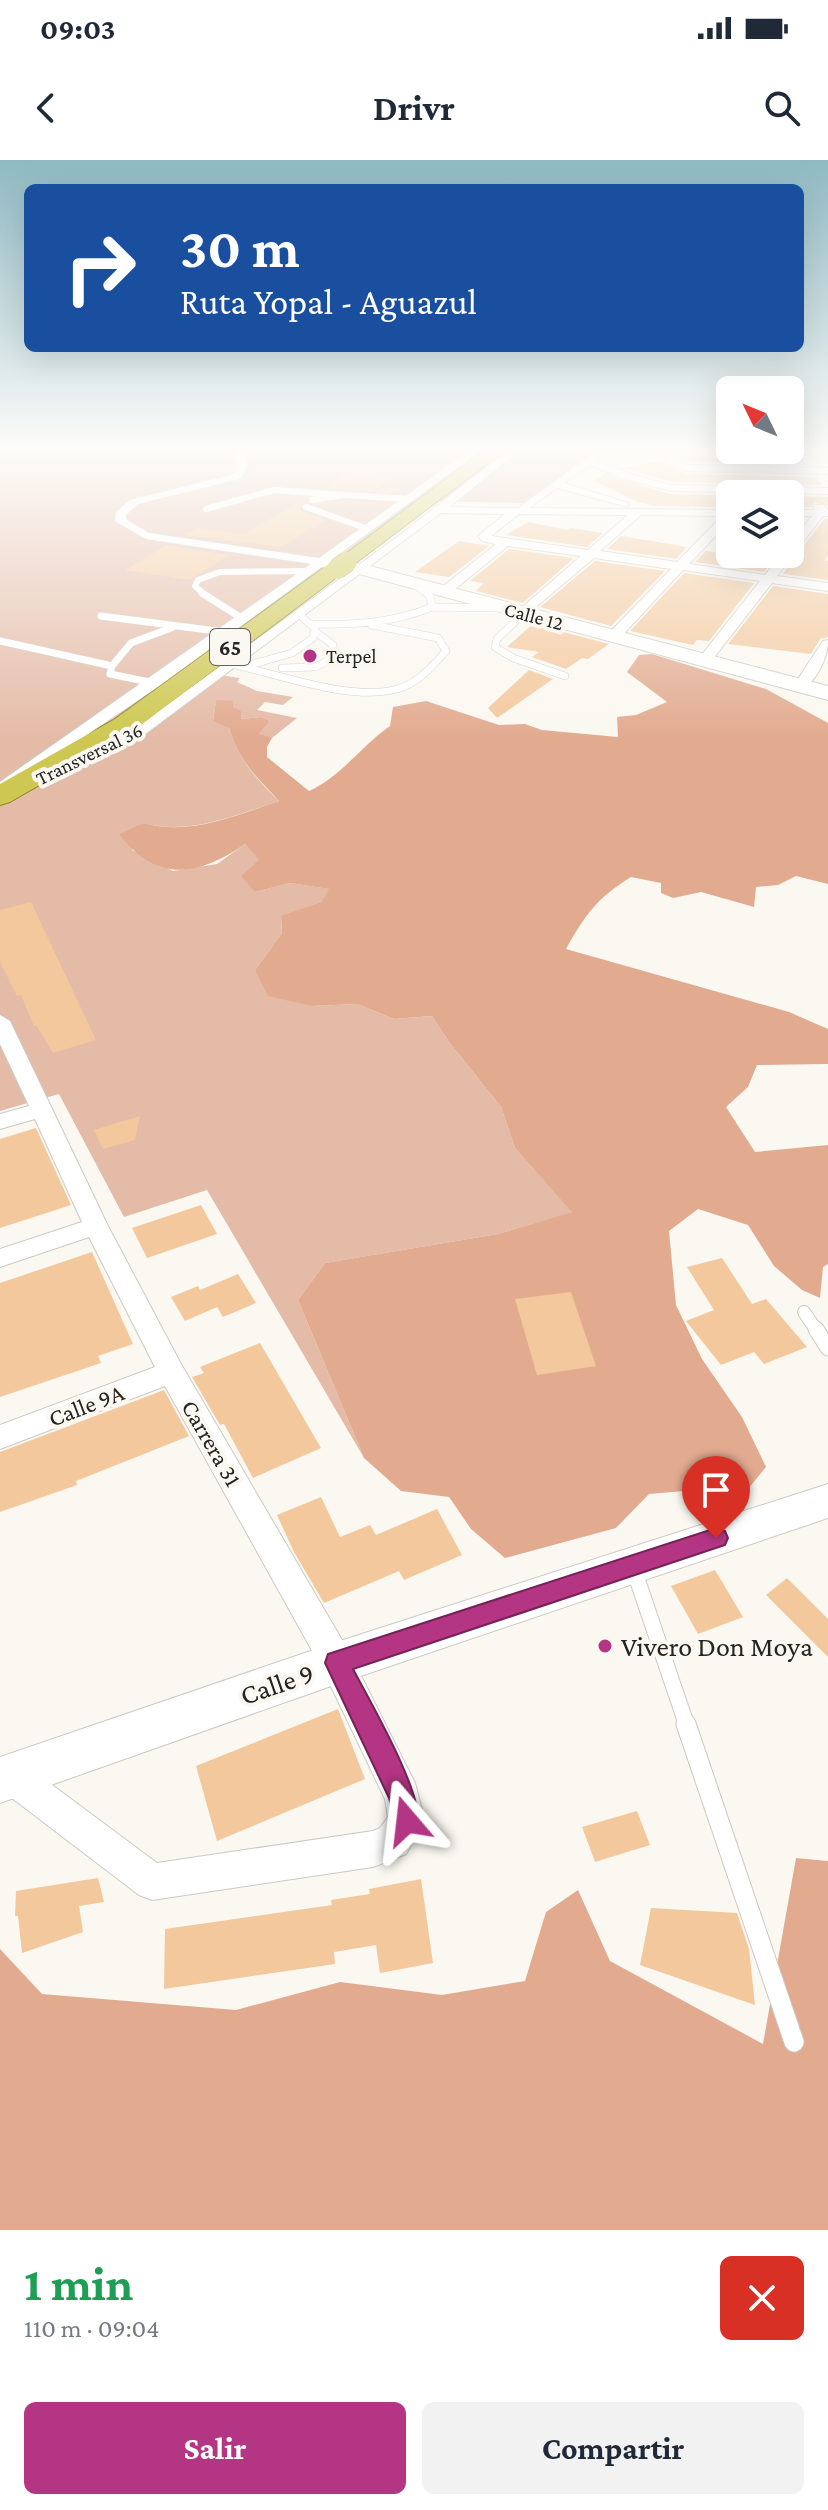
<!DOCTYPE html>
<html lang="es">
<meta charset="utf-8">
<style>
body{margin:0;font-family:"Crimson Pro",serif;background:#f2f2f3;color:#1f2937;height:100vh;display:flex;flex-direction:column;font-size:30px;white-space:nowrap}
*{box-sizing:border-box;margin:0}
p{font-size:26px;color:#747a83}
.icon{flex:none;width:44px;height:44px;fill:none;stroke:currentColor;stroke-width:2;stroke-linecap:round;stroke-linejoin:round}
.map{position:relative;height:2070px;overflow:hidden}
.panel{display:flex;flex-direction:column;background:#fff;flex:1}
.panel>*{flex:none}
.top-card{position:absolute;left:24px;top:24px;width:780px;height:168px;border-radius:12px;box-shadow:0 8px 32px #0002;background:#1a4fa0;color:#fff;overflow:hidden}
.needle{width:52px;rotate:313deg}
.buttons{position:absolute;left:716px;top:216px;display:grid;gap:16px}
.buttons a{display:grid;place-items:center;width:88px;height:88px;border-radius:12px;background:#fff;box-shadow:0 8px 32px #0002;font-size:40px}
.pin{position:absolute;display:grid;place-items:center;width:68px;height:68px;color:#fff;margin:-82px -34px;border-radius:50% 50% 50% 0;rotate:-45deg;box-shadow:0 0 8px #0007}
.pin .icon{rotate:45deg}
.me{position:absolute;width:88px;margin:-44px;rotate:343deg;stroke-linejoin:round;filter:drop-shadow(0 0 6px #0008)}
.turn{display:flex;align-items:center;gap:28px;height:168px;padding:0 24px;font-size:36px}
.turn .icon{width:104px;height:104px;stroke-width:2.5}
.turn b{display:block;font-size:56px;line-height:68px}
.round{display:grid;place-items:center;flex:none;width:84px;height:84px;border-radius:12px;background:#f2f2f3}
.head{display:flex;align-items:center;justify-content:space-between;height:136px;padding:0 24px}
h1{font-size:48px;font-weight:700;line-height:60px;color:#1e9e55}
.cta{display:flex;gap:16px;margin-top:auto;padding:16px 24px}
.cta a{flex:1;height:92px;border-radius:12px;background:#b33583;color:#fff;font-size:32px;font-weight:700;line-height:92px;text-align:center}
.cta a+a{background:#f2f2f3;color:#1f2937}
.status{display:flex;justify-content:space-between;align-items:center;height:56px;padding:0 40px;background:#fff;direction:ltr}
.status svg{height:22px;fill:currentColor}
header{display:flex;justify-content:space-between;align-items:center;height:104px;padding:0 24px;background:#fff;font-size:36px;font-weight:700}
.map>svg:first-child{display:block}
.green{fill:#e4bba7}
.forest{fill:#e2ab90}
.building{fill:#f3c89d}
.lines{fill:none;stroke-linecap:round;stroke-linejoin:round}
.service-far4-casing{stroke:#ccc9c3;stroke-width:7}
.service-far3-casing{stroke:#ccc9c3;stroke-width:8}
.service-far2-casing{stroke:#ccc9c3;stroke-width:14}
.service-far1-casing{stroke:#ccc9c3;stroke-width:17}
.service-casing{stroke:#ccc9c3;stroke-width:21}
.minor-casing{stroke:#ccc9c3;stroke-width:2}
.tertiary-casing{stroke:#ccc9c3;stroke-width:2}
.secondary-casing{stroke:#ccc9c3;stroke-width:2}
.trunk-casing{stroke:#8b8626;stroke-width:2}
.service-far4{stroke:#fff;stroke-width:6}
.service-far3{stroke:#fff;stroke-width:7}
.service-far2{stroke:#fff;stroke-width:12}
.service-far1{stroke:#fff;stroke-width:15}
.service{stroke:#fff;stroke-width:19}
.minor{fill:#fff;fill-rule:evenodd}
.tertiary{fill:#fff;fill-rule:evenodd}
.secondary{fill:#fff;fill-rule:evenodd}
.trunk{fill:#cec853;fill-rule:evenodd}
.trunk-bridge-casing{stroke:#8b8626;stroke-width:21;stroke-linecap:butt}
.trunk-bridge{stroke:#cec853;stroke-width:20}
.route{fill:#b33583;stroke:#742255;stroke-width:2}
.poi-dot{fill:#b33583;stroke:#fbf8f1;stroke-width:3}
.labels{text-anchor:middle;dominant-baseline:central;stroke-width:8;stroke-linejoin:round;paint-order:stroke}
.far-street-label{font-size:20px;fill:#252422;stroke:#fbf8f1}
.far-poi-label{font-size:20px;fill:#252422;stroke:#fbf8f1;text-anchor:start}
.shield{fill:#fbf8f1;stroke:#656460;stroke-width:2}
.shield-label{font-size:22px;font-weight:bold;fill:#252422}
.street-label{font-size:24px;fill:#252422;stroke:#fbf8f1}
.near-poi-label{font-size:28px;fill:#252422;stroke:#fbf8f1;text-anchor:start}
.near-street-label{font-size:28px;fill:#252422;stroke:#fbf8f1}
</style>
<div class="status"><b>09:03</b><svg viewBox="0 0 49 12"><path d="M0 12V9h3v3zM5 12V6h3v6zM10 12V3h3v9zM15 12V0h3v12zM26 1h20v11H26zM47 4h2v5h-2z"/></svg></div>
<header><svg class="icon" aria-label="back" viewBox="0 0 24 24"><path d="M15 5l-7 7 7 7"/></svg>Drivr<svg class="icon" aria-label="search" viewBox="0 0 24 24"><circle cx="10" cy="10" r="6"/><path d="M15 15l6 6"/></svg></header>
<div class="map">
<svg width="828" height="2070" viewBox="0 0 828 2070">
<rect width="100%" height="100%" fill="#fbf8f1"/>
<path class="green" d="M0 288H602L523 343 429 341 200 512 240 518 237 522 257 531 293 537 283 545 265 542 257 550 297 558 272 578 258 575 270 561 262 557 241 559 233 547V542L216 541 213 560 229 568C239 600 256 619 279 641 236 655 189 676 143 663L132 690 173 711 217 704 245 684 260 700 255 732 290 723 330 729 321 742 281 757 282 773 255 810 312 846 357 844 394 859 432 856 449 882 501 947 515 988 573 1052 498 1074 325 1103 298 1140 364 1298 207 1030 124 1057 59 934 0 951Z"/>
<path class="forest" d="M652 494 766 529 828 563V724L796 716 778 725 756 727 754 747 701 732 673 738 661 733V723L631 717C598 737 585 755 566 789L789 852 828 869V904L757 905 748 927 726 947 755 992 828 985V1104L823 1107 820 1138 802 1130 774 1106 748 1065 698 1049 669 1071 676 1145 702 1199 742 1257 766 1307 743 1335 696 1330 649 1334 616 1368 505 1398 471 1369 449 1337 401 1331 364 1298 298 1140 325 1103 498 1074 572 1052 515 988 501 947 449 882 432 856 394 859 357 844 312 846 268 836 255 810 282 773 281 756 321 742 329 729 290 723 255 732 241 716 259 700 245 684C199 716 157 724 119 674L144 663C189 676 235 656 279 641 256 616 240 603 229 568L213 561 216 540 233 541V547L241 551V559L262 557 270 561 259 574 272 578 267 587V597L309 631C342 616 361 586 390 566L393 547 426 541 499 565 525 564 542 570 618 577 617 557 636 555 667 542 627 512 639 495Z
M796 1698 828 1701V2070H0V1789L42 1834 236 1850 340 1822 442 1835 525 1821 546 1752 578 1730 610 1801 763 1884Z"/>
<path class="building" d="M686 297 802 298 807 305 688 302 680 298Z
M661 301 686 314 816 317 822 325 671 322 623 308Z
M355 310 398 314 372 331 324 328Z
M605 314 670 334 725 335 730 347 654 346 638 342 594 321Z
M790 336 828 337V346L815 342 812 347H790Z
M306 338 300 346 302 351 325 360 282 387 184 375 198 368 244 374Z
M824 359H828V395L825 401H828V420L783 414Z
M528 362 567 370 571 368 603 373 587 387 506 375Z
M621 376 687 387 676 399 607 389Z
M459 381 489 386 449 417 415 412Z
M167 385 229 395 189 420 125 410Z
M509 389 574 398 523 443 476 431 484 423 470 421Z
M706 391 727 394H778L764 412 695 402Z
M595 401 665 411 611 466 540 447Z
M684 413 754 423 709 481 697 480 693 485 630 471Z
M773 426 828 434V477L820 479 811 494 728 484Z
M533 464 609 484 588 499 582 498 566 509 532 497 539 492 507 487Z
M529 510 553 519 497 558 488 548Z
M31 742 96 880 53 893 36 865 34 866 21 835 17 836 0 802V750Z
M140 956 135 980 103 989 94 970Z
M36 968 71 1045 0 1068V979Z
M201 1045 217 1074 147 1098 132 1068Z
M92 1092 133 1184 98 1196 101 1203 0 1237V1123Z
M722 1098 752 1144 766 1139 807 1187 764 1204 754 1192 721 1205 686 1161 714 1150 687 1107Z
M238 1114 256 1143 223 1157 217 1147 185 1161 171 1137 198 1126 200 1130Z
M571 1132 596 1206 537 1215 515 1139Z
M260 1183 321 1288 253 1318 224 1264 220 1265 192 1217 204 1213 200 1207Z
M164 1230 189 1276 76 1321 77 1325 0 1352V1292Z
M321 1337 340 1377 370 1365 376 1375 437 1349 462 1395 404 1420 399 1411 324 1443 294 1392 277 1355Z
M715 1410 743 1457 698 1474 671 1426Z
M787 1418 828 1459V1497L766 1435Z
M338 1549 365 1619 217 1681 196 1606Z
M637 1651 650 1685 595 1702 582 1667Z
M98 1718 104 1742 79 1746 83 1772 22 1793 18 1756H15L16 1731Z
M421 1719 433 1803 380 1813 376 1785 334 1792 335 1804 164 1829 165 1769 332 1745 331 1740 370 1734 369 1729Z
M651 1748 737 1753 749 1789 755 1845 640 1805Z"/>
<g class="lines">
<g class="service-far4-casing">
<path id="service-far4" d="M312 340 344 335 409 339
M306 347 368 369
M206 349 274 330 344 335
M412 423 429 435
M205 435 195 426 198 420 220 412 309 411"/>
</g>
<g class="service-far3-casing">
<path id="service-far3" d="M202 433 243 459
M432 447 497 448
M524 453 497 479 495 487 513 498 565 516
M101 456 224 472
M312 464C354 465 393 463 432 447L430 436 426 433
M0 481 112 506 110 514 154 523
M231 504C279 514 350 542 397 529 417 524 433 506 446 491L438 478 372 465
M112 506 131 483 171 468
M246 506 292 493 313 478 315 469 299 454
M282 508 315 507 334 498 333 485 316 472"/>
</g>
<g class="service-far2-casing">
<path id="service-far2" d="M804 1152 817 1171"/>
</g>
<g class="service-far1-casing">
<path id="service-far1" d="M816 1169 828 1188
M634 1410 687 1566"/>
</g>
<g class="service-casing">
<path id="service" d="M686 1564 794 1882"/>
</g>
<g class="minor-casing">
<path id="minor" d="M235 288H245L247 309 239 319 138 344 126 355V359L149 373 319 398 473 288H484L159 526 0 634V622L311 404 146 379 115 361 116 352 130 340 231 315 237 309Z
M511 288H522L449 347 518 348 601 288H612L596 300 633 315 671 325 828 328V334L671 331 625 319 590 305 564 323 628 343V347L557 328 529 348 730 350V361L689 404 765 415 782 394H790V383L812 356H790V350H814L815 345H823L828 350V356H823L777 416 828 423V431L772 423 709 504 704 505 697 501 760 421 683 410 618 480 613 481 606 477 608 474 671 409 594 398 524 457 518 453 519 450 581 396 508 386 449 434H441V428L496 384 482 381 478 376 505 354 441 353 144 575 82 604H70V598L134 569 397 377ZM519 354 628 355 588 390 491 376ZM641 355 722 356 677 402 600 391Z
M676 288 828 289V295L680 294 674 299 687 305 828 308V314L686 311 664 302 665 296Z
M828 480C828 497 817 522 801 529L796 528 794 525 823 481Z
M0 855 10 861 108 1066 181 1204 349 1492 415 1623 425 1661 406 1694 373 1707 152 1740 139 1735 0 1629V1603L12 1599 24 1604 157 1703 373 1671 380 1668 388 1657 385 1639 325 1514 165 1226 0 1289V1265L155 1207 89 1077 0 1107V1089L82 1062 35 959 0 969V954L29 946 0 884Z"/>
</g>
<g class="tertiary-casing">
<path id="tertiary" d="M828 1324V1358L337 1524 0 1643V1597L337 1482Z"/>
</g>
<g class="secondary-casing">
<path id="secondary" d="M322 397 366 405 828 526V540L359 414 316 406 313 402Z"/>
</g>
<g class="trunk-casing">
<path id="trunk" d="M488 288H508L133 571 10 642 0 645V624L115 559 329 404 337 403 340 398Z"/>
</g>
<use href="#service-far4" class="service-far4"/>
<use href="#service-far3" class="service-far3"/>
<use href="#service-far2" class="service-far2"/>
<use href="#service-far1" class="service-far1"/>
<use href="#service" class="service"/>
<use href="#minor" class="minor"/>
<use href="#tertiary" class="tertiary"/>
<use href="#secondary" class="secondary"/>
<use href="#trunk" class="trunk"/>
<g class="trunk-bridge-casing">
<path id="trunk-bridge" d="M337 409 347 402"/>
</g>
<use href="#trunk-bridge" class="trunk-bridge"/>
</g>
<linearGradient id="sky" x2="0" y2="1"><stop stop-color="#8fb9c3"/><stop offset="0.5" stop-color="#fdfcf9"/><stop offset="1" stop-color="#fdfcf9" stop-opacity="0"/></linearGradient>
<rect width="828" height="578" fill="url(#sky)"/>
<path class="route" d="M716 1368 725 1371 728 1378 725 1385 353 1509C369 1540 429 1642 417 1670L407 1674 398 1670 389 1638 325 1503 328 1494Z"/>
<g class="poi-dot">
<circle cx="310" cy="496" r="8"/>
<circle cx="605" cy="1486" r="8"/>
</g>
<g class="labels">
<g class="far-street-label">
<text transform="translate(534 456) rotate(15)">Calle 12</text>
<text transform="translate(89 594) rotate(-26)">Transversal 36</text>
</g>
<g class="far-poi-label">
<text x="326" y="496">Terpel</text>
</g>
<rect class="shield" x="210" y="469" width="40" height="36" rx="6"/>
<g class="shield-label">
<text x="230" y="487">65</text>
</g>
<g class="street-label">
<text transform="translate(86 1245) rotate(-21)">Calle 9A</text>
<text transform="translate(212 1283) rotate(60)">Carrera 31</text>
</g>
<g class="near-poi-label">
<text x="621" y="1486">Vivero Don Moya</text>
</g>
<g class="near-street-label">
<text transform="translate(277 1524) rotate(-19)">Calle 9</text>
</g>
</g>
</svg>
<div class="buttons">
<a><svg class="needle" viewBox="-14 -14 28 28"><path d="M0-13l5 13h-10z" fill="#e53935"/><path d="M0 13l5-13h-10z" fill="#747a83"/></svg></a>
<a><svg class="icon" aria-label="layers" viewBox="0 0 24 24"><path d="M12 4l9 5-9 5-9-5zM3 14l9 5 9-5"/></svg></a>
</div>
<div class="pin" style="left:716px;top:1378px;background:#d93025"><svg class="icon" aria-label="arrive" viewBox="0 0 24 24"><path d="M6 21V4h12l-3 4 3 4H6"/></svg></div>
<svg class="me" style="left:407px;top:1661px" viewBox="-20 -20 40 40"><path d="M0-17L14 15 0 8-14 15z" fill="#b33583" stroke="#fff" stroke-width="4"/></svg>
<div class="top-card">
<div class="turn"><svg class="icon" aria-label="right" viewBox="0 0 24 24"><path d="M7 20v-9h11M14 6l5 5-5 5"/></svg><div><b>30 m</b>Ruta Yopal - Aguazul</div></div>
</div>
</div>
<section class="panel">
<div class="head"><div><h1>1 min</h1><p>110 m · 09:04</p></div><a class="round" style="background:#d93025;color:#fff"><svg class="icon" aria-label="close" viewBox="0 0 24 24"><path d="M6 6l12 12M18 6L6 18"/></svg></a></div>
<div class="cta"><a>Salir</a><a>Compartir</a></div>
</section>
